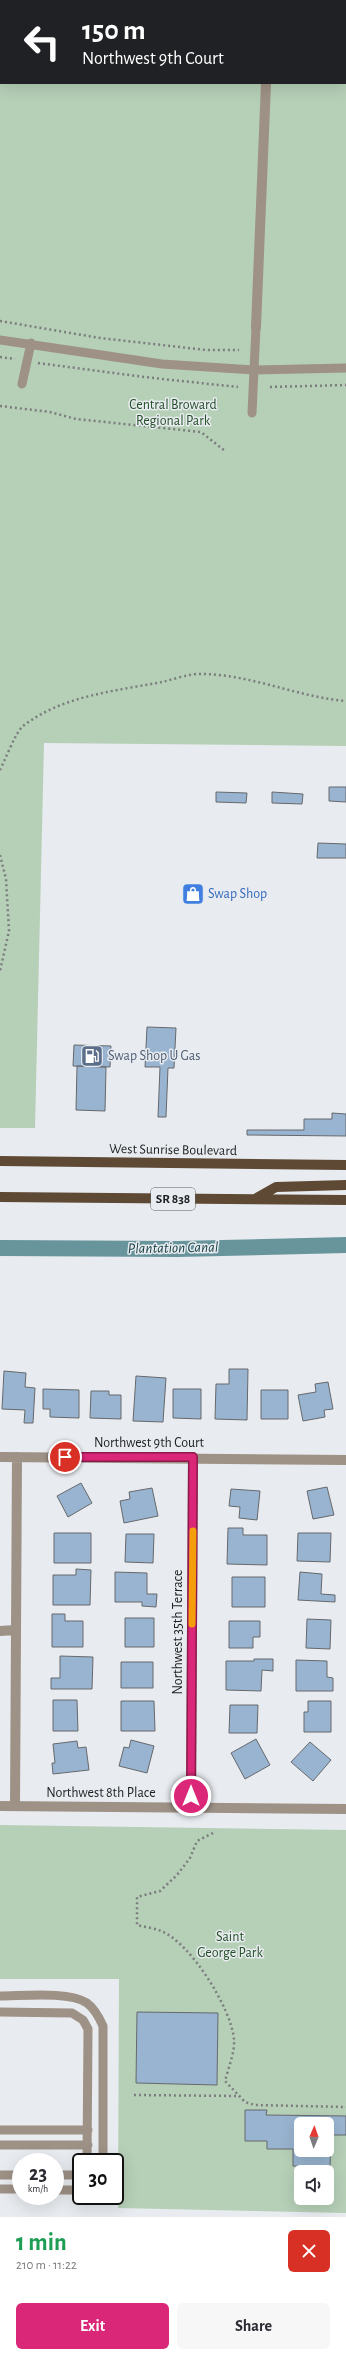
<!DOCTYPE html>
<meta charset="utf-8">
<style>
body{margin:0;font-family:"Alegreya Sans",sans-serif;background:#f7f7f7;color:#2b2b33;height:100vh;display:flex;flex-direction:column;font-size:15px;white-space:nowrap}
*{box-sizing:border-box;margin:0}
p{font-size:13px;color:#7c7c81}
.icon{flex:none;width:22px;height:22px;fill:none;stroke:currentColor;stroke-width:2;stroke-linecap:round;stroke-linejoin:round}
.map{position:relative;height:2217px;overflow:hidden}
.panel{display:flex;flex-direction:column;background:#fff;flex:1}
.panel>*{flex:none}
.hud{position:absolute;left:0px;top:0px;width:346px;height:84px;box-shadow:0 4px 16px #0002;background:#202124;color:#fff;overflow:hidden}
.needle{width:26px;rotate:2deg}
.fabs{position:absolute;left:294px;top:2117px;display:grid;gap:8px}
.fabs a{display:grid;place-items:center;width:40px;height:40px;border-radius:6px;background:#fff;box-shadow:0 4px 16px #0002;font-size:20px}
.speed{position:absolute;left:12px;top:2153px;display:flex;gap:8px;font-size:20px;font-weight:700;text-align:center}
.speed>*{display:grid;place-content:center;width:52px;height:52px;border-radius:50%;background:#fff;box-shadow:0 4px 16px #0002;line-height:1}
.speed small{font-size:10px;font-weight:400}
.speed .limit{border:2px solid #111;border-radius:6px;background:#fff;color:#111}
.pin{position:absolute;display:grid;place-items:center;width:34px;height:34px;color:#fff;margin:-17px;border:2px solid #fff;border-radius:50%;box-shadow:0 1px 4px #0007}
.me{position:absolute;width:44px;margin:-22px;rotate:0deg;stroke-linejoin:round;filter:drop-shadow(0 0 3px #0008)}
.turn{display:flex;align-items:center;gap:14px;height:84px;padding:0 16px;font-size:18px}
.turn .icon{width:52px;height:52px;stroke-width:2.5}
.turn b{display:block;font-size:28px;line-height:34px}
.round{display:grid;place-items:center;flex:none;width:42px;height:42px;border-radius:6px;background:#f7f7f7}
.head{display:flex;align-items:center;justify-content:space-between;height:68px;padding:0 16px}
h1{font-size:24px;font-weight:700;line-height:30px;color:#1e9e55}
.primary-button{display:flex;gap:8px;margin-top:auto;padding:8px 16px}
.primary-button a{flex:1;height:46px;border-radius:6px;background:#db2777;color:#fff;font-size:16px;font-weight:700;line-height:46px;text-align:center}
.primary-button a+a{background:#f7f7f7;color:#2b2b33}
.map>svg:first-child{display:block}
.green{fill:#b6cfb7;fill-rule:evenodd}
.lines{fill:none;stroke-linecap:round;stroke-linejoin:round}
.canal{stroke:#67959b;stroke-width:16}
.building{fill:#99b4d0;stroke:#66696c;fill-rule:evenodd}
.path{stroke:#7b7d7f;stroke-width:2.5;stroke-dasharray:2 3;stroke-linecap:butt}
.service{stroke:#9e9186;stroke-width:9}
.pedestrian{stroke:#9e9186;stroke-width:10}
.minor{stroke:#9e9186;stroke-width:10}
.tertiary{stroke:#9e9186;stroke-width:10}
.primary{stroke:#5e4935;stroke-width:10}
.route-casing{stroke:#8e194d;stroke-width:10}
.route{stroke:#db2777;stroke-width:7}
.slow{stroke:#f59e0b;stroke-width:7}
.labels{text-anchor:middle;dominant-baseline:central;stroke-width:3;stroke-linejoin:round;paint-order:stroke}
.shield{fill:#e8ebef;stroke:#5b5c5e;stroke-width:1}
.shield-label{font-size:13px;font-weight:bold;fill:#1e1f20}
.park-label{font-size:14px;fill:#245029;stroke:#e8ebef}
.shop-label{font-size:14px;fill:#366cbe;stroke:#e8ebef;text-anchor:start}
.service-label{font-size:14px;fill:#4e5e75;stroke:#e8ebef;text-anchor:start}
.street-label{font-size:14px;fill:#1e1f20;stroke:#e8ebef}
.water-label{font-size:15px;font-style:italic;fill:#154146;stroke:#e8ebef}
</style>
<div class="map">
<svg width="346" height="2217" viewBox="0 0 346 2217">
<rect width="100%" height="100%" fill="#e8ebef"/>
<path class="green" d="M0 0H346V746L44 743 35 1128H0ZM1 1H345V83H1Z
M0 1825 346 1830V2213L118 2208 119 1979H0ZM301 2124H327V2150H301ZM301 2172H327V2198H301Z"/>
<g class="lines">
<path class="canal" d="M0 1248 177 1249 346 1245"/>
</g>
<path class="building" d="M329 787H346V802L329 801Z
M216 792 247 793 246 803 216 802Z
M272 792 303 794 302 804 272 803Z
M318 843 346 844V858H317Z
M147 1027 176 1028 174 1068H168L166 1117H158L160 1067H145Z
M74 1045 111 1046 110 1067 73 1066Z
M77 1066 106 1067 105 1111 76 1110Z
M332 1113 346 1114V1136L247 1135V1130H304V1119H332Z
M229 1369H248L247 1420 215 1419 216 1384H229Z
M4 1371 26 1373 25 1387 35 1388 33 1423H24L25 1410 2 1409Z
M136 1376 166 1378 163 1422 133 1421Z
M328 1382 333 1409 324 1410 325 1417 303 1421 298 1395 316 1392 315 1384Z
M43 1389 79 1390V1418L50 1417V1409H43Z
M173 1389H201V1419L173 1418Z
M261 1390H288V1419H261Z
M91 1391H109V1395H121V1419L90 1418Z
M81 1483 92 1503 68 1517 57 1496Z
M327 1487 334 1515 313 1519 307 1491Z
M152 1488 158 1516 124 1523 120 1501 130 1499 129 1492Z
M231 1489 260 1491 257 1520 239 1518 240 1507 229 1506Z
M228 1528H243V1535H267V1565L227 1564Z
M54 1533H91V1563H54Z
M298 1533H331L330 1562 297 1561Z
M126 1534H154L153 1563 125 1562Z
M76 1569 91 1570 90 1605H53V1575H76Z
M115 1572 147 1573V1594H157L156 1607 142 1606V1602H115Z
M300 1572 322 1574 321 1594 335 1595V1602L298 1600Z
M232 1577H265V1607H232Z
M52 1614H65V1621H83V1647H52Z
M125 1618H154V1647H125Z
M307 1619 331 1620 330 1649 306 1648Z
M229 1621H260V1637H253V1648H229Z
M60 1656 93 1657 92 1689H51V1678H60Z
M254 1659H273V1671L262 1670 261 1691 226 1690V1661H254Z
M296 1660 327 1661V1677L333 1678V1691H296Z
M121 1662H153V1688H121Z
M53 1700H77L78 1731H53Z
M121 1701H154L155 1731H121Z
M308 1701H331V1732H304V1712H308Z
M230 1705H258L257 1733H229Z
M256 1739 270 1765 245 1779 231 1753Z
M131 1740 154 1746 147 1773 119 1766 124 1747 129 1748Z
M77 1741 78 1748 86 1747 89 1770 53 1774 52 1763H55L53 1744Z
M310 1742 331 1760 313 1781 291 1762Z
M137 2012 218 2013 217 2085 136 2083Z
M245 2110H267L266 2115 346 2116V2135H331L330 2167 293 2166V2149H267V2141H245ZM301 2124H327V2150H301Z"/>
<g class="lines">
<path class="path" d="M0 321 100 338 206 350H239
M0 357 15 359
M38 363 144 377 238 387
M270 387 346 385
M0 406 50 412 76 419 201 432 225 451
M0 770C5 760 15 734 22 727 60 696 115 691 162 682 175 679 190 673 204 674 252 675 298 697 346 701
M0 855 6 879 9 931 0 971
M213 1833 197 1841 190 1858 177 1875 160 1891 137 1897V1925C145 1927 154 1928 161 1931 190 1942 232 2009 234 2040 235 2052 228 2069 225 2081L245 2102 255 2105 346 2107
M134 2095 238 2096"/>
<path class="service" d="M0 340 162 364 254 370 346 368
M22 384 31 343
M252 413 256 327
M0 1996C23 1996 69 1991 87 2003 95 2009 99 2017 103 2026V2162
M0 2012 72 2013 83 2020 88 2029 87 2162
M0 2130H88
M0 2145H88
M0 2175H21
M55 2175H72L81 2171
M0 2189H21
M55 2190H73L81 2187"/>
<path class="pedestrian" d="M269 1V0
M256 327 266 83"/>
<path class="minor" d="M0 1457 346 1460
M0 1631 15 1630
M15 1806 17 1457
M191 1808 193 1457"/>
<path class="tertiary" d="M0 1806 346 1809"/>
<path class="primary" d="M0 1161 346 1165
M0 1197 346 1200
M255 1199 276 1187 346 1185"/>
</g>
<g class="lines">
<g class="route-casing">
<path id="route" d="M65 1457H193L191 1796"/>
</g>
<use href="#route" class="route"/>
<path class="slow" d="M192 1624 193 1531"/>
</g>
<defs>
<g id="shop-square" transform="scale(1.15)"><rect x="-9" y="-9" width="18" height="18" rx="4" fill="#3f7fe0" stroke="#e8ebef"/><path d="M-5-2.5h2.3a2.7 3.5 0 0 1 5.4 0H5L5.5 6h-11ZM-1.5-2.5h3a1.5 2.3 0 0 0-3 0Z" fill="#fff"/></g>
<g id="fuel-square" transform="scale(1.15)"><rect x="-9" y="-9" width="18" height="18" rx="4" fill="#5c6f8a" stroke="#e8ebef"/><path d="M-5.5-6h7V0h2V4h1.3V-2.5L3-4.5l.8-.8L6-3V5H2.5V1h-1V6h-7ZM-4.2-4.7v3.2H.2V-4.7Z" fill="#fff"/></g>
</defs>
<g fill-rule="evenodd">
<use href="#shop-square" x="193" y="894"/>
<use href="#fuel-square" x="92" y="1056"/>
</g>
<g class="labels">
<rect class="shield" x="151" y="1188" width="44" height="22" rx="3"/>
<g class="shield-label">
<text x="173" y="1199">SR 838</text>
</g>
<g class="park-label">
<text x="173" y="405">Central Broward<tspan x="173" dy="16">Regional Park</tspan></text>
<text x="230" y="1937">Saint<tspan x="230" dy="16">George Park</tspan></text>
</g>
<g class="shop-label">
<text x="208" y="894">Swap Shop</text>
</g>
<g class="service-label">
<text x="108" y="1056">Swap Shop U Gas</text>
</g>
<g class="street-label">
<text transform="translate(173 1150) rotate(1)">West Sunrise Boulevard</text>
<text x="149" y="1443">Northwest 9th Court</text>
<text transform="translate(178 1632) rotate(-90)">Northwest 35th Terrace</text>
<text x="101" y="1793">Northwest 8th Place</text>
</g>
<g class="water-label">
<text transform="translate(173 1248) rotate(-1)">Plantation Canal</text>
</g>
</g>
</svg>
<div class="fabs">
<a><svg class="needle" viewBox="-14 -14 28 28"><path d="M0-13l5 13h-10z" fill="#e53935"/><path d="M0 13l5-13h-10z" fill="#7c7c81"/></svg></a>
<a><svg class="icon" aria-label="sound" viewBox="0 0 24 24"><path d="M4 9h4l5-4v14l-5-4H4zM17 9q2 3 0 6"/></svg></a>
</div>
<div class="speed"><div>23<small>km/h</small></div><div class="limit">30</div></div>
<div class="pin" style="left:65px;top:1457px;background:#d93025"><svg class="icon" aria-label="arrive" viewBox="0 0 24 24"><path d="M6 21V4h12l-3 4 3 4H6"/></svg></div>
<svg class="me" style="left:191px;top:1796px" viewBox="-20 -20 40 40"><circle r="17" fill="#db2777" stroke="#fff" stroke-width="3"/><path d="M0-11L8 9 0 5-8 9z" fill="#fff"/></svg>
<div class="hud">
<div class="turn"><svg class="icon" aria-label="left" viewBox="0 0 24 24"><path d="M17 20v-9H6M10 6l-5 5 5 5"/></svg><div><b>150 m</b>Northwest 9th Court</div></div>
</div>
</div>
<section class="panel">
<div class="head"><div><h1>1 min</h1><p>210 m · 11:22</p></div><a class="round" style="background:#d93025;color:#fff"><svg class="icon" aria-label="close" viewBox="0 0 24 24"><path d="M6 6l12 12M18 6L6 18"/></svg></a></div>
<div class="primary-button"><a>Exit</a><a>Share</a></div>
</section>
